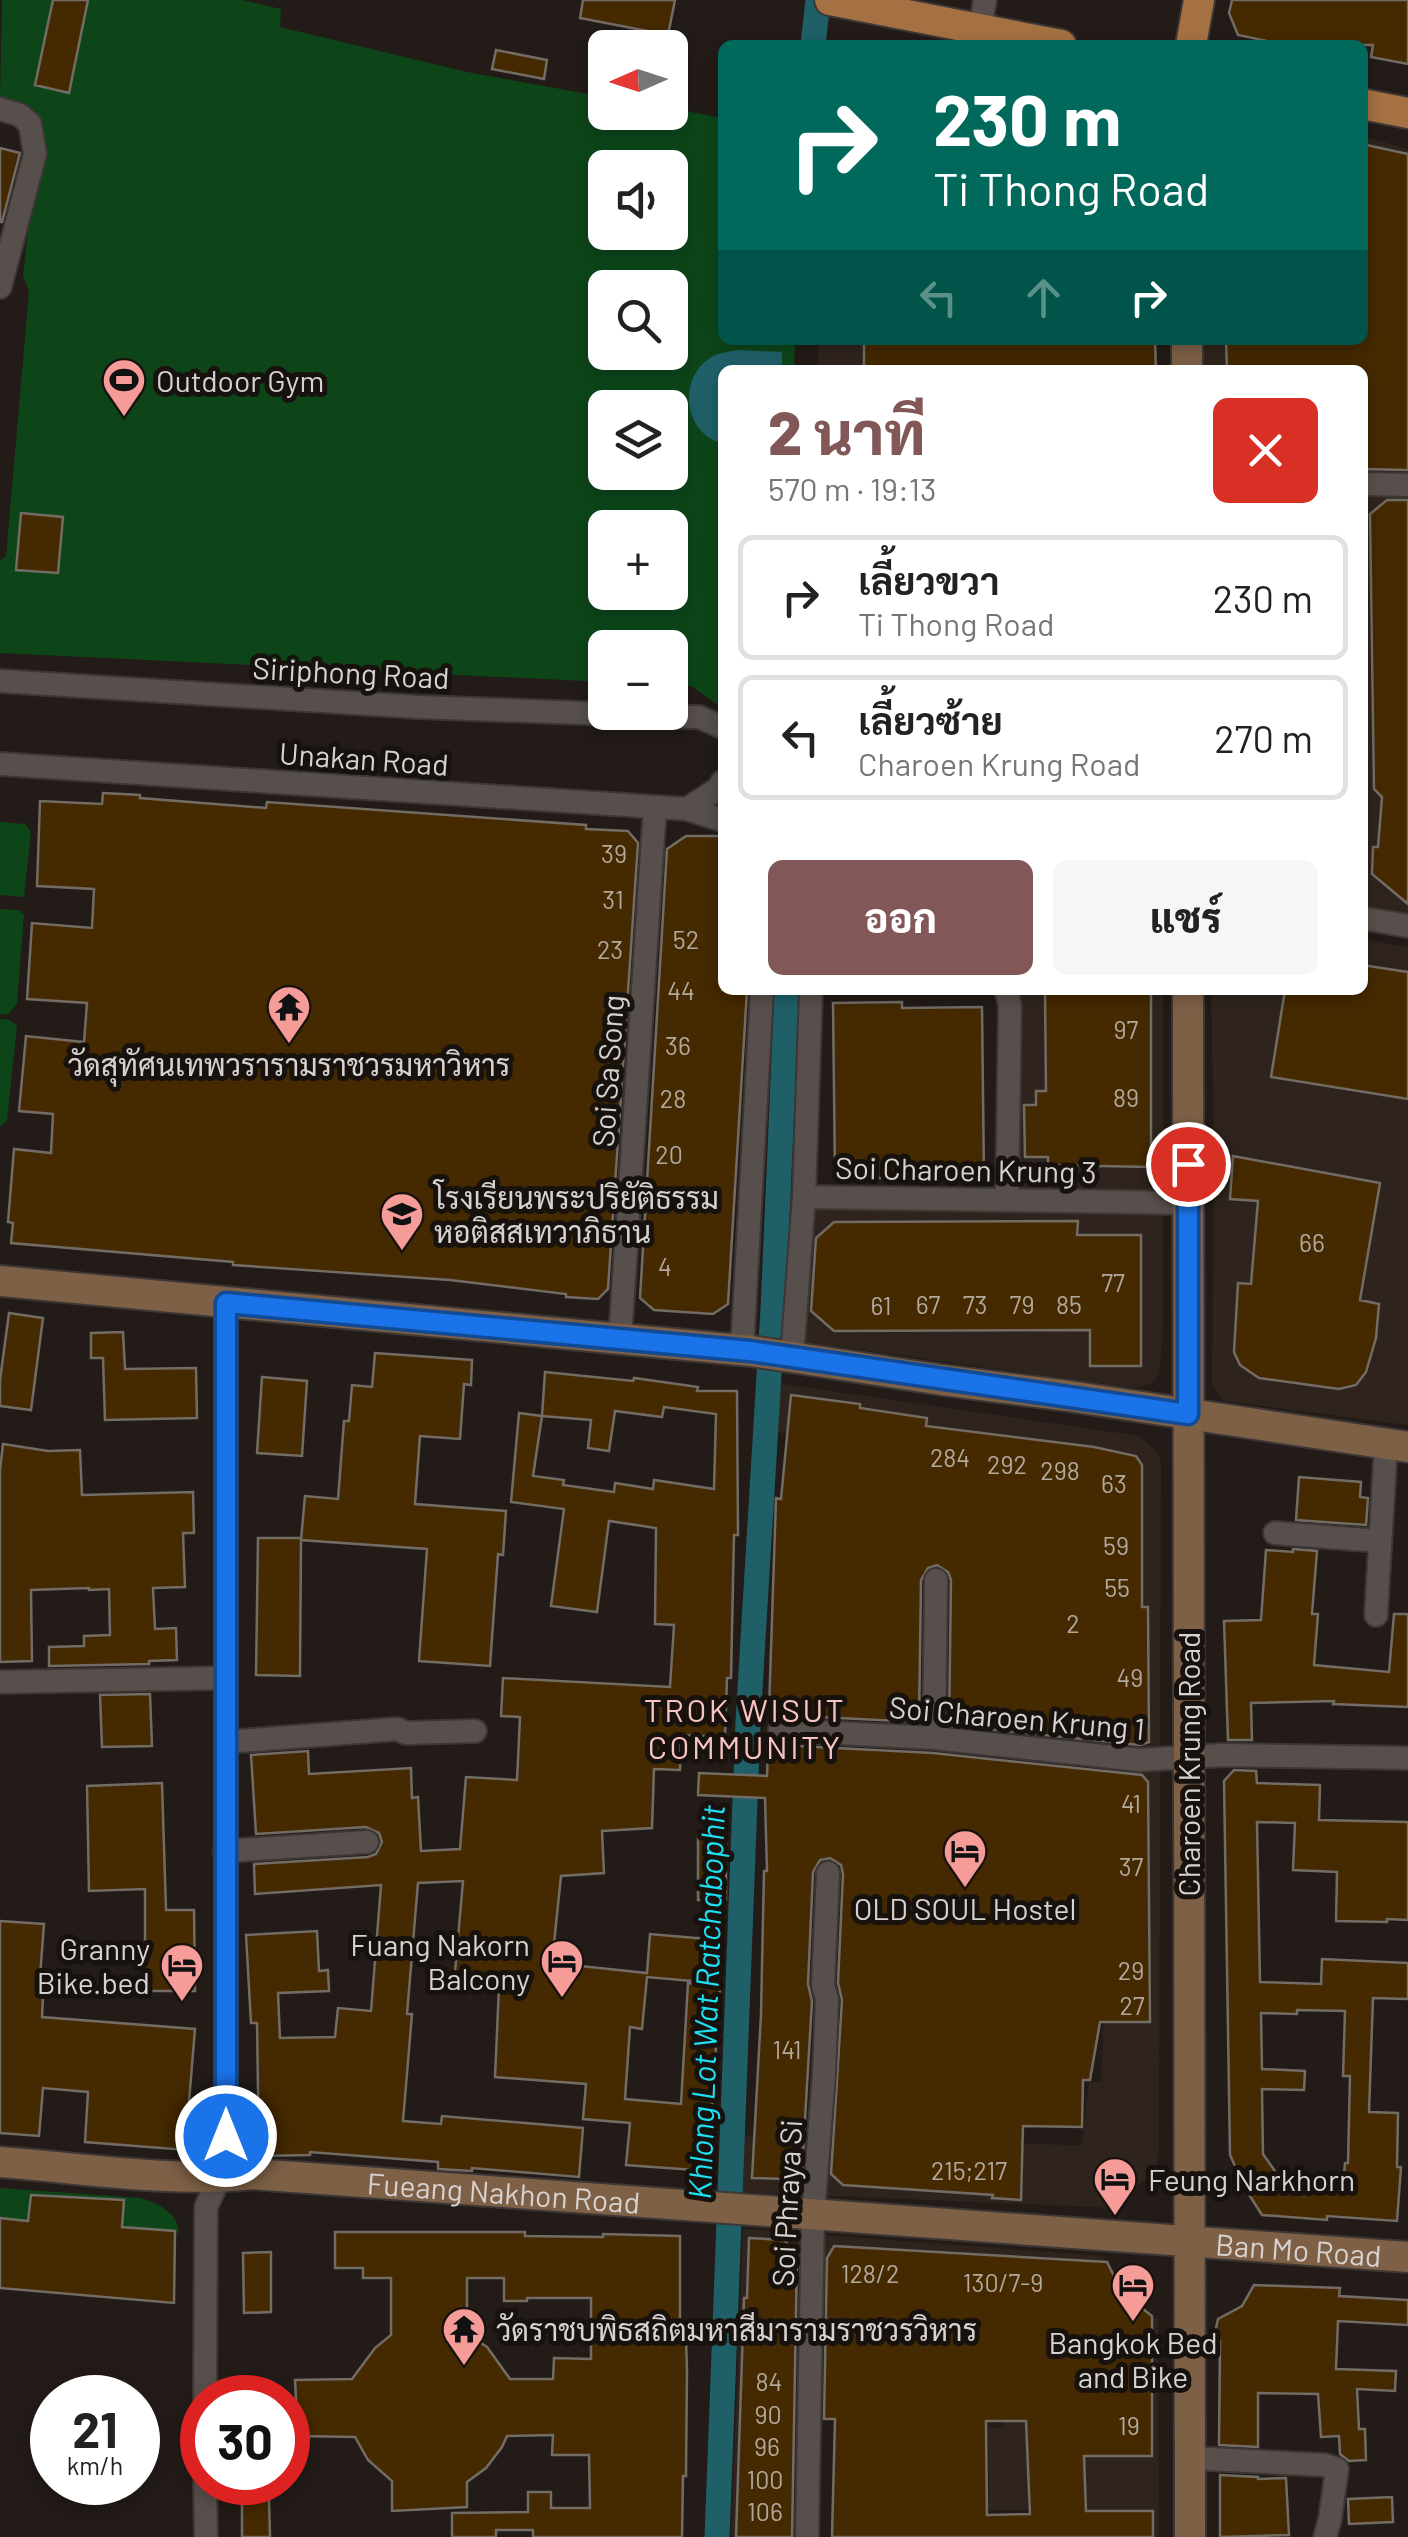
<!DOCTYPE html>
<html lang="th">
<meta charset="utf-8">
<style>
body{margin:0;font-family:Barlow,Sarabun,sans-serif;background:#f6f6f6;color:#222;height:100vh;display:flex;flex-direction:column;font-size:38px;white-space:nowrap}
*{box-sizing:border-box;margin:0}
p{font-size:32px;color:#767676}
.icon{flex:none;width:55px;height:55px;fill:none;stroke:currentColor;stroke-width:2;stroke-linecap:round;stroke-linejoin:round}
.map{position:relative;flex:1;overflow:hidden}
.sheet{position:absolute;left:718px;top:365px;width:650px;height:630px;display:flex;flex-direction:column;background:#fff;border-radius:15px;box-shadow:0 5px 15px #0003}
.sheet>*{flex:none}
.top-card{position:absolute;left:718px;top:40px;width:650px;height:305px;border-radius:15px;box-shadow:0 5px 15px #0003;background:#00695c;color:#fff;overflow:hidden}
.needle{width:65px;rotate:267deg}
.buttons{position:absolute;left:588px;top:30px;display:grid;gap:20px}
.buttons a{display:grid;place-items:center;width:100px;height:100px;border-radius:15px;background:#fff;box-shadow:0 5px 15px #0003;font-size:50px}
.speed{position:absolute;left:30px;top:2375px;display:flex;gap:20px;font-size:50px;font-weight:700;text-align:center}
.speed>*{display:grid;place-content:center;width:130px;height:130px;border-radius:50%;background:#fff;box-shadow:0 5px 15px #0003;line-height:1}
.speed small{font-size:25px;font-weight:400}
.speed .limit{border:15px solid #d22;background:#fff;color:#111}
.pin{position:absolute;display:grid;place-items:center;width:85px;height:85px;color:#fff;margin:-42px;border:5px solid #fff;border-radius:50%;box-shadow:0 2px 10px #0007}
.me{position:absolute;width:110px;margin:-55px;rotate:0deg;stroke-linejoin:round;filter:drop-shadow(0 0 8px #0008)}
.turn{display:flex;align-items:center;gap:35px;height:210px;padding:0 50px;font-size:45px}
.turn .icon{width:130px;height:130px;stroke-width:2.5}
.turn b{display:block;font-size:70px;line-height:85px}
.lanes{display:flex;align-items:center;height:95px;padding:0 50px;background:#0003;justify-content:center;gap:50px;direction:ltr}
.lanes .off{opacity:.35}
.round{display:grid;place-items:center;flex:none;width:105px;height:105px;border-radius:15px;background:#f6f6f6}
.headline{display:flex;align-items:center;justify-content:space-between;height:170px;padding:0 50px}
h1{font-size:60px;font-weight:800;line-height:75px;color:#815857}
.button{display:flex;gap:20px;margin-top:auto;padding:20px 50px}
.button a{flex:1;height:115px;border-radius:15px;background:#815857;color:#fff;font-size:40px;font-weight:800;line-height:115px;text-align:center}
.button a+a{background:#f6f6f6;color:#222}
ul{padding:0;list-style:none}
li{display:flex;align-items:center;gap:30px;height:125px;margin:0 20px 15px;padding:0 30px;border:5px solid #e0e0e0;border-radius:15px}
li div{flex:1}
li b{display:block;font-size:38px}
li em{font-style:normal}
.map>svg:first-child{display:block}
.built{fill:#2f241d}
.green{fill:#0d4519;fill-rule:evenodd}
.water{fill:#1f6068}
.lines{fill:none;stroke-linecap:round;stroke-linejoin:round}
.canal{stroke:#1f6068;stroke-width:25}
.building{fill:#442901;stroke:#726c65;stroke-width:2.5;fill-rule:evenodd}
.street-casing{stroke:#3c3735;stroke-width:26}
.secondary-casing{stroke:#3c3735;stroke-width:34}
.primary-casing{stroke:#3c3735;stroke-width:34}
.street{stroke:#574f4b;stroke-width:22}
.secondary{stroke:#7e6047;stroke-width:30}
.primary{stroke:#a57143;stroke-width:30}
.route-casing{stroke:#114b97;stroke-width:25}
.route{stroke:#1a73e8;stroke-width:18}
.labels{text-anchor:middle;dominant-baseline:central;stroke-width:10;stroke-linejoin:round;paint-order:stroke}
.number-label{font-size:25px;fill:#b2a89c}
.poi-label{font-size:30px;fill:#d7d2cf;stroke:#18120e;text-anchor:start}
.street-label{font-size:30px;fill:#d7d2cf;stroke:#18120e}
.neighbourhood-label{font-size:32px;letter-spacing:2.5px;fill:#f8c4c1;stroke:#18120e}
.water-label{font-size:32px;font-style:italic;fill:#1de0f3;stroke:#18120e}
</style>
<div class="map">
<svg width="1408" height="2537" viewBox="0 0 1408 2537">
<rect width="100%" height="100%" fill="#221b17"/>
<path class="built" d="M1363 136 1408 149V914L1363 906 1362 370H1204V340H1362Z
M818 340H1059V370H818Z
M1363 939 1408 947V1425L1224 1401 1212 1385 1214 1144 1211 990H1362Z
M1011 990H1163V1333L1159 1374 1152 1383 1134 1388 798 1341 808 1209 1011 1206Z
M777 1383 1140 1436 1156 1451 1161 1462 1159 2144 1157 2165 1152 2175 1128 2193 1118 2208 742 2192 744 2135 827 2140 831 2093 874 2095 1022 2144 1082 2145 1089 2083 1102 2081 1103 2022 1112 1914 1107 1603 908 1570 817 1436 769 1431Z
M743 2229 1103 2256 1119 2291 1137 2311 1158 2319 1159 2537H1093V2510H989L988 2428 1004 2427 1005 2399 1077 2316 824 2306 819 2537H731Z"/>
<path class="green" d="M2 0H242L281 9 280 27 467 72 605 97V112H670V108L722 118V340H795L794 370H722V708L691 686 670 685V648H605V682L0 653V561L6 556 29 292 23 275 40 124 0 99ZM605 168H670V232H605ZM605 288H670V352H605ZM605 408H670V472H605ZM605 528H670V592H605Z
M0 822 25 824 31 832 24 897 0 895Z
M0 909 19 910 24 915 17 1003 8 1015 0 1014Z
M0 1019 10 1020 17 1026 7 1121 0 1127Z
M0 2188 140 2198C157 2203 178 2212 179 2233L0 2219Z"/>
<path class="water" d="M738 350 782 352V370H722V385L718 396 722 410V443C685 434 678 382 707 360 717 353 726 352 738 350Z"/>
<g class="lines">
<path class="canal" d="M813 45 818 0
M717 2537 748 1722 773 1309 787 990"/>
</g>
<path class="building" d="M53 0H88L69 93 35 85Z
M583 0H675L668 35 580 18Z
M1232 0H1408V64L1371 57 1373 45H1287L1238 35 1229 13Z
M496 50 547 60 544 79 492 69Z
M1362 144 1408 154V470L1362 469V370H1227L1226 340H1362Z
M0 148 20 153 2 222H0Z
M864 340H1155L1156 370H864Z
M1387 500H1408V904L1372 874 1373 847H1378L1382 797 1374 789 1370 514Z
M21 513 63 517 58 573 16 570Z
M103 793 140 795V798L266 808 267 802 586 825V829L628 831 638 843 608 1289 598 1299 566 1297V1294L450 1280 233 1265V1262L11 1243 13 1223 8 1222 14 1149 51 1153 53 1114 19 1111 26 1036 84 1042 87 1003 27 999 32 923 92 928 94 889 37 886 40 801 102 804Z
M686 836H722V990H747L728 1304 713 1314 654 1310 640 1298 667 849Z
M1362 965 1408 972V1099L1271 1077 1285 990H1362Z
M1045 990H1151V1167L1048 1165V1157H1025L1024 1105H1036V1091H1046Z
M902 1002V1008L982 1007 984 1178H835L833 1003Z
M1233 1156 1380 1183 1360 1300 1379 1304 1376 1338 1366 1372 1356 1385 1339 1389 1259 1378 1240 1365 1234 1352 1238 1283 1251 1284 1258 1201 1230 1199Z
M1078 1221 1077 1235H1141V1366H1090V1330L834 1331 811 1311 816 1238 834 1222Z
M9 1313 43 1318 31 1410 0 1406V1380Z
M123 1332 125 1369 196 1368 197 1418 105 1420 103 1358H91V1333Z
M375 1353 472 1360 471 1385 464 1384 460 1439 420 1436 415 1504 506 1511 503 1555 498 1554 490 1666 419 1661 427 1549 301 1540 305 1496 338 1499 344 1421H349L352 1385 372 1387Z
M545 1372 633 1381 634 1378 698 1387 697 1391H737L738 1535H734L731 1678H727L725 1737 681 1735 680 1770 654 1769 652 1828 602 1831 604 1873 561 1876 552 1963 647 1973 650 1934 707 1939 703 1982 647 1977 642 2029 630 2027 625 2099 681 2104 688 1983 720 1986 708 2171 626 2165 630 2123 583 2119 586 2084 495 2077 499 1987 454 1983 463 1881 418 1883 407 2014H412L403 2121 441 2124 442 2116 583 2128 579 2177 472 2168V2171L438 2169V2162L310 2152V2155L259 2156 257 2023H251L246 1935 317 1931 319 1971 328 1970 329 1991 278 1993 280 2038 335 2037 338 2008 371 2011 381 1885 255 1894 254 1864 368 1857 376 1854 382 1842 379 1833 366 1827 256 1834 251 1755 308 1751 309 1774 411 1768 412 1798 418 1797 421 1851 460 1849 466 1777 517 1780 520 1717 501 1716 503 1678 670 1687 674 1625 655 1624 656 1528 609 1521 597 1612 551 1606 564 1509 511 1502 519 1413 542 1416ZM664 1407 716 1414 714 1489 654 1480 653 1489 615 1483 614 1492 563 1485 564 1480 533 1476 542 1416 591 1420 588 1448 609 1451 615 1411 662 1417Z
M262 1377 307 1381 302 1456 257 1453Z
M791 1395 860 1404V1408L927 1418 926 1426 1094 1447 1136 1456 1142 1465V1607H1148L1149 1742 1140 1745 949 1725 951 1580 948 1572 937 1565 928 1568 921 1580 919 1722 778 1715 775 1711 769 1710 776 1498 781 1499Z
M3 1444 48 1451 80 1450 82 1495 193 1492 194 1533H183L185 1587 153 1588 155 1629 176 1628 177 1660 149 1661V1664L49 1666V1647L84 1646V1636L110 1635 109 1589 89 1590V1588L31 1590 32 1661 0 1662V1470Z
M1299 1477 1361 1482 1360 1497 1368 1498 1366 1525 1296 1520Z
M258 1538H301L300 1676 256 1675Z
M1293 1549 1317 1551 1312 1614H1318L1314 1665 1389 1672 1394 1614H1408V1707L1333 1704 1334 1701 1251 1703 1252 1740H1228L1224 1621 1261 1620 1266 1550 1293 1552Z
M150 1694 152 1746 102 1747 100 1695Z
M778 1745 933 1753 1142 1775 1148 1782 1150 2022H1100L1090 2080H1083L1082 2127 1023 2126 1021 2200 992 2198 993 2195 843 2185 831 2174 842 2000 838 1983 843 1874 841 1865 830 1858 820 1860 813 1872 808 1984 812 2001 802 2170 786 2179 752 2178 761 2014 764 1871H767L765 1798 698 1795 699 1773 767 1776 768 1751Z
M1234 1770 1256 1771 1257 1783 1320 1785 1319 1820 1408 1822V1920L1387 1919V1922L1336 1921 1337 1872 1293 1870 1295 1823 1257 1822 1260 1982 1321 1984 1322 1959 1408 1963V1999L1373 1998 1369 2112 1398 2113 1397 2167H1401L1397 2221 1327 2216V2220L1262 2215 1246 2190 1230 2155 1224 1781ZM1297 2010 1345 2011 1343 2076H1350L1348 2163H1345L1343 2185 1286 2187 1263 2154 1262 2089 1304 2090 1305 2071 1262 2069 1261 2013 1297 2014Z
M162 1783 166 1910H194L195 1991H145V1889L89 1891 87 1786Z
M698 1835H726V1900H698Z
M0 1921 44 1924 40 1977H44L42 2017 195 2029 189 2102 202 2103 199 2151 85 2142 88 2092 43 2088 39 2136 0 2133Z
M31 2195 124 2200 122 2227 175 2231 174 2303 0 2288V2218L28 2221Z
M335 2232H525V2236L603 2237V2234L680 2236V2339H686L687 2370 686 2476H683L682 2537H533V2530H496V2537H452V2513L528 2512V2492H551V2508H590L589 2455H552L553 2435 507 2436 502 2447 486 2468 467 2482V2507L392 2511V2481L368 2460 355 2437 298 2436 295 2380 352 2379 375 2348 391 2335V2278H363V2268H335ZM467 2278H504V2301H527V2298H591V2359L554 2358 553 2379H510L487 2347 467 2334Z
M749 2238 784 2240 797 2255 792 2537H736L744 2298H747Z
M834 2246 1107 2262 1119 2286 1128 2297 1152 2316V2456H1084L1086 2511H1153V2537H832L835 2419H824L827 2258ZM986 2421H1026L1030 2514 987 2515Z
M271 2252V2312L244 2313 243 2253Z
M1254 2285 1340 2288 1339 2296 1408 2300V2325L1338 2321 1336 2369 1396 2371 1395 2391 1357 2389 1359 2429H1365L1366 2460 1349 2461 1340 2454 1339 2436 1321 2437 1318 2394 1258 2393V2447L1219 2445 1220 2341H1213L1218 2319 1242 2306Z
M1220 2475 1258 2477V2479L1286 2478 1289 2535 1220 2537Z
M1392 2497 1393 2522 1349 2524 1348 2499Z
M242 2499H269L270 2537H242Z"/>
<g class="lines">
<g class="street-casing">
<path id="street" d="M980 29 985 0
M0 109 20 115 30 124 35 154 0 287
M1362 484 1408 485
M0 681 418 707 690 717H699L722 727
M0 764 687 809 722 820
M687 809 719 788 722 782
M1362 918 1408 926
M1006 990 1010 1005 1007 1200
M804 1197 1188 1203
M620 1339 655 807
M742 1350 762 990
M792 1357 804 1197 811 990
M1275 1533 1380 1541
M1376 1615 1386 1444
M0 1682 226 1678
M780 1730 934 1738 1140 1760 1223 1755 1408 1758
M934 1738 936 1580
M226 1742 397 1729 406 1733 475 1731
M225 1851 367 1842
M205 2398 206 2207 220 2177 226 2136V1303
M1189 2458 1325 2465 1337 2469 1330 2519 1325 2537
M205 2482 206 2537
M807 2537 813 2215 824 2074 827 1999 823 1985 828 1873"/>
</g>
<g class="secondary-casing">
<g id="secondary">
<path d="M1187 340V370"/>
<path d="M1188 990 1190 2537"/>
<path d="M0 1281 751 1351 942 1380 1069 1396 1408 1447"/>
<path id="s1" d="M0 2162C80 2168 173 2183 252 2174L1408 2257"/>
</g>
</g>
<g class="primary-casing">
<path id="primary" d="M830 0 1061 45
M1191 45 1199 0
M1362 104 1408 113"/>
</g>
<use href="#street" class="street"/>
<use href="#secondary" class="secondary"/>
<use href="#primary" class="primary"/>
</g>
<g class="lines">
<g class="route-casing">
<path id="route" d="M226 2136V1303L750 1351 1188 1414V1164"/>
</g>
<use href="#route" class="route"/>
</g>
<defs>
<g id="stadium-pin" transform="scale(2.25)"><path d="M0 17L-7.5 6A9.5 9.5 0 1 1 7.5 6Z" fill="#f59b98" stroke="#18120e"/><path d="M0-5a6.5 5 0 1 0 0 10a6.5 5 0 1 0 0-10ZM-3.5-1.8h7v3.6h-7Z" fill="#111"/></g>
<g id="temple-pin" transform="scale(2.25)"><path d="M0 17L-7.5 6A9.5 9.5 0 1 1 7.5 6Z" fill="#f59b98" stroke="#18120e"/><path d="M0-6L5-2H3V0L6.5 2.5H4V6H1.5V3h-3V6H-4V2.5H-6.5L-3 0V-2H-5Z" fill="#111"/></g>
<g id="school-pin" transform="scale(2.25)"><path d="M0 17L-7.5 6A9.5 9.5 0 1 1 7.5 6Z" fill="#f59b98" stroke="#18120e"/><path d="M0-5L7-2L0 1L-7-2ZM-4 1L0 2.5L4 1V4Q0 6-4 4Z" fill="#111"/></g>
<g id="hotel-pin" transform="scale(2.25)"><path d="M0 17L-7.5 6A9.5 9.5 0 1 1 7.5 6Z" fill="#f59b98" stroke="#18120e"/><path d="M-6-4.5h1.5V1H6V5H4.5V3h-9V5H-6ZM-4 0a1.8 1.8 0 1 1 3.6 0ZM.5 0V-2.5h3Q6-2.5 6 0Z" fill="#111"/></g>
</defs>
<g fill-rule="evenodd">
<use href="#stadium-pin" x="124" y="380"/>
<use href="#temple-pin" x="289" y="1007"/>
<use href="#school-pin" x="402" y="1214"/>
<use href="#hotel-pin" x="965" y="1851"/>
<use href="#hotel-pin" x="562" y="1961"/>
<use href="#hotel-pin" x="182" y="1965"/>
<use href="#hotel-pin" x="1115" y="2179"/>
<use href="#hotel-pin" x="1133" y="2285"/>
<use href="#temple-pin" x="464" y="2329"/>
</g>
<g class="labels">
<g class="number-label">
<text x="614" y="853">39</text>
<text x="613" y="899">31</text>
<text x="686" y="939">52</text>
<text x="610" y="949">23</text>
<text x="681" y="990">44</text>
<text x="1126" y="1029">97</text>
<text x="678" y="1045">36</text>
<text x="1126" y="1097">89</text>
<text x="673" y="1098">28</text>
<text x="669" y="1154">20</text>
<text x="1312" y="1242">66</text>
<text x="665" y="1266">4</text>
<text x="1113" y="1282">77</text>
<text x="928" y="1304">67</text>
<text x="975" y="1304">73</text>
<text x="1022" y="1304">79</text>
<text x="1069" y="1304">85</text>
<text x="881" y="1305">61</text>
<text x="950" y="1457">284</text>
<text x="1007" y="1464">292</text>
<text x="1060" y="1470">298</text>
<text x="1114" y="1483">63</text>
<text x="1116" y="1545">59</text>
<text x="1117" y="1587">55</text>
<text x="1073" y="1623">2</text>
<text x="1130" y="1677">49</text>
<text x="1131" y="1803">41</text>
<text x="1131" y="1866">37</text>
<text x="1131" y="1970">29</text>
<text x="1132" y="2005">27</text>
<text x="787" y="2049">141</text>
<text x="969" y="2170">215;217</text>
<text x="870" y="2273">128/2</text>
<text x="1003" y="2282">130/7-9</text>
<text x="769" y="2381">84</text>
<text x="768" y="2414">90</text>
<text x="1129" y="2425">19</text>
<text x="767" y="2446">96</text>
<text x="765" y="2479">100</text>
<text x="765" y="2511">106</text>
</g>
<g class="poi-label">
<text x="156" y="380">Outdoor Gym</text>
<text x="289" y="1064" text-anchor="middle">วัดสุทัศนเทพวรารามราชวรมหาวิหาร</text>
<text x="434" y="1197">โรงเรียนพระปริยัติธรรม<tspan x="434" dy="34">หอติสสเทวาภิธาน</tspan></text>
<text x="965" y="1908" text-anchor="middle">OLD SOUL Hostel</text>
<text x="530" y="1944" text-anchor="end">Fuang Nakorn<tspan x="530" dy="34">Balcony</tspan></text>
<text x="150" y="1948" text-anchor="end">Granny<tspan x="150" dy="34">Bike.bed</tspan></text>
<text x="1148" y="2179">Feung Narkhorn</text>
<text x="496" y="2329">วัดราชบพิธสถิตมหาสีมารามราชวรวิหาร</text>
<text x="1133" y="2342" text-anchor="middle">Bangkok Bed<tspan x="1133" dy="34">and Bike</tspan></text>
</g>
<g class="street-label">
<text transform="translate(351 672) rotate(3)">Siriphong Road</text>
<text transform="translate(364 758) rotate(4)">Unakan Road</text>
<text transform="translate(607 1071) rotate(-86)">Soi Sa Song</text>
<text transform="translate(966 1169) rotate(1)">Soi Charoen Krung 3</text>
<text transform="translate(1017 1717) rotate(5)">Soi Charoen Krung 1</text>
<text transform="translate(1188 1764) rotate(-90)">Charoen Krung Road</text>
<text stroke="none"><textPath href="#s1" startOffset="505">Fueang Nakhon Road</textPath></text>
<text transform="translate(786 2203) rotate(-87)">Soi Phraya Si</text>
<text stroke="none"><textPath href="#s1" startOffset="1302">Ban Mo Road</textPath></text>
</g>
<g class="neighbourhood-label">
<text x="745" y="1709">TROK WISUT<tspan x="745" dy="37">COMMUNITY</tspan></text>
</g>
<g class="water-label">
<text transform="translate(705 2002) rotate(-88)">Khlong Lot Wat Ratchabophit</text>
</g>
</g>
</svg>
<div class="buttons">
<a><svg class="needle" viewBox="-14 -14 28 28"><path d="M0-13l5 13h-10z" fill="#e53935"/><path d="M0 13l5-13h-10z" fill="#767676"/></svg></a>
<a><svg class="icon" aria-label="sound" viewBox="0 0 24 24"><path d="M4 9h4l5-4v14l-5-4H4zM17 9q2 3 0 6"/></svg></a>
<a><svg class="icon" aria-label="search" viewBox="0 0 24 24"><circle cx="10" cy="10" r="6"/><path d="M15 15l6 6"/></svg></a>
<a><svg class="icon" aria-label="layers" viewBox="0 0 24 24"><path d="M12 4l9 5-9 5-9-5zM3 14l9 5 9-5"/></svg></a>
<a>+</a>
<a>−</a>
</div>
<div class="speed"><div>21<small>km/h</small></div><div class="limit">30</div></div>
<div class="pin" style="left:1188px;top:1164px;background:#d93025"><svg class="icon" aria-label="arrive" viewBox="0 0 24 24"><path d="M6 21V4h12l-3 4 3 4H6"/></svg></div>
<svg class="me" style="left:226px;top:2136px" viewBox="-20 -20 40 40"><circle r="17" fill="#1a73e8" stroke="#fff" stroke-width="3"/><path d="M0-11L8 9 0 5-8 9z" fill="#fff"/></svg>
<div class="top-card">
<div class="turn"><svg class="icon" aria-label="right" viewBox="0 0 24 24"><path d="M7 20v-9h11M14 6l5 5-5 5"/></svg><div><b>230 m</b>Ti Thong Road</div></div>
<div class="lanes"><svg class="icon off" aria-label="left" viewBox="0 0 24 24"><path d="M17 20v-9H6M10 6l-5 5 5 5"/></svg><svg class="icon off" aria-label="ahead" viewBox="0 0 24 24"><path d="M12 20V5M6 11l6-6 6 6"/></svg><svg class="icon" aria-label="right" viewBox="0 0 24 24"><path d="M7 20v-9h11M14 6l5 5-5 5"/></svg></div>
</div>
<section class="sheet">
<div class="headline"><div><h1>2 นาที</h1><p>570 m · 19:13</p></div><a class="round" style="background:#d93025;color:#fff"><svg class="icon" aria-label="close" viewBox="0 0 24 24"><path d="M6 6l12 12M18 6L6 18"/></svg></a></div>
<ul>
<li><svg class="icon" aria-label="right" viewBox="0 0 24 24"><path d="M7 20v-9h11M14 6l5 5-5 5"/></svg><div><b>เลี้ยวขวา</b><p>Ti Thong Road</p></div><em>230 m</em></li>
<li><svg class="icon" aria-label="left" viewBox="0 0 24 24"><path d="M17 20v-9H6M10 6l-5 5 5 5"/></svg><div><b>เลี้ยวซ้าย</b><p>Charoen Krung Road</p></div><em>270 m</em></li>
</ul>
<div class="button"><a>ออก</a><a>แชร์</a></div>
</section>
</div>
